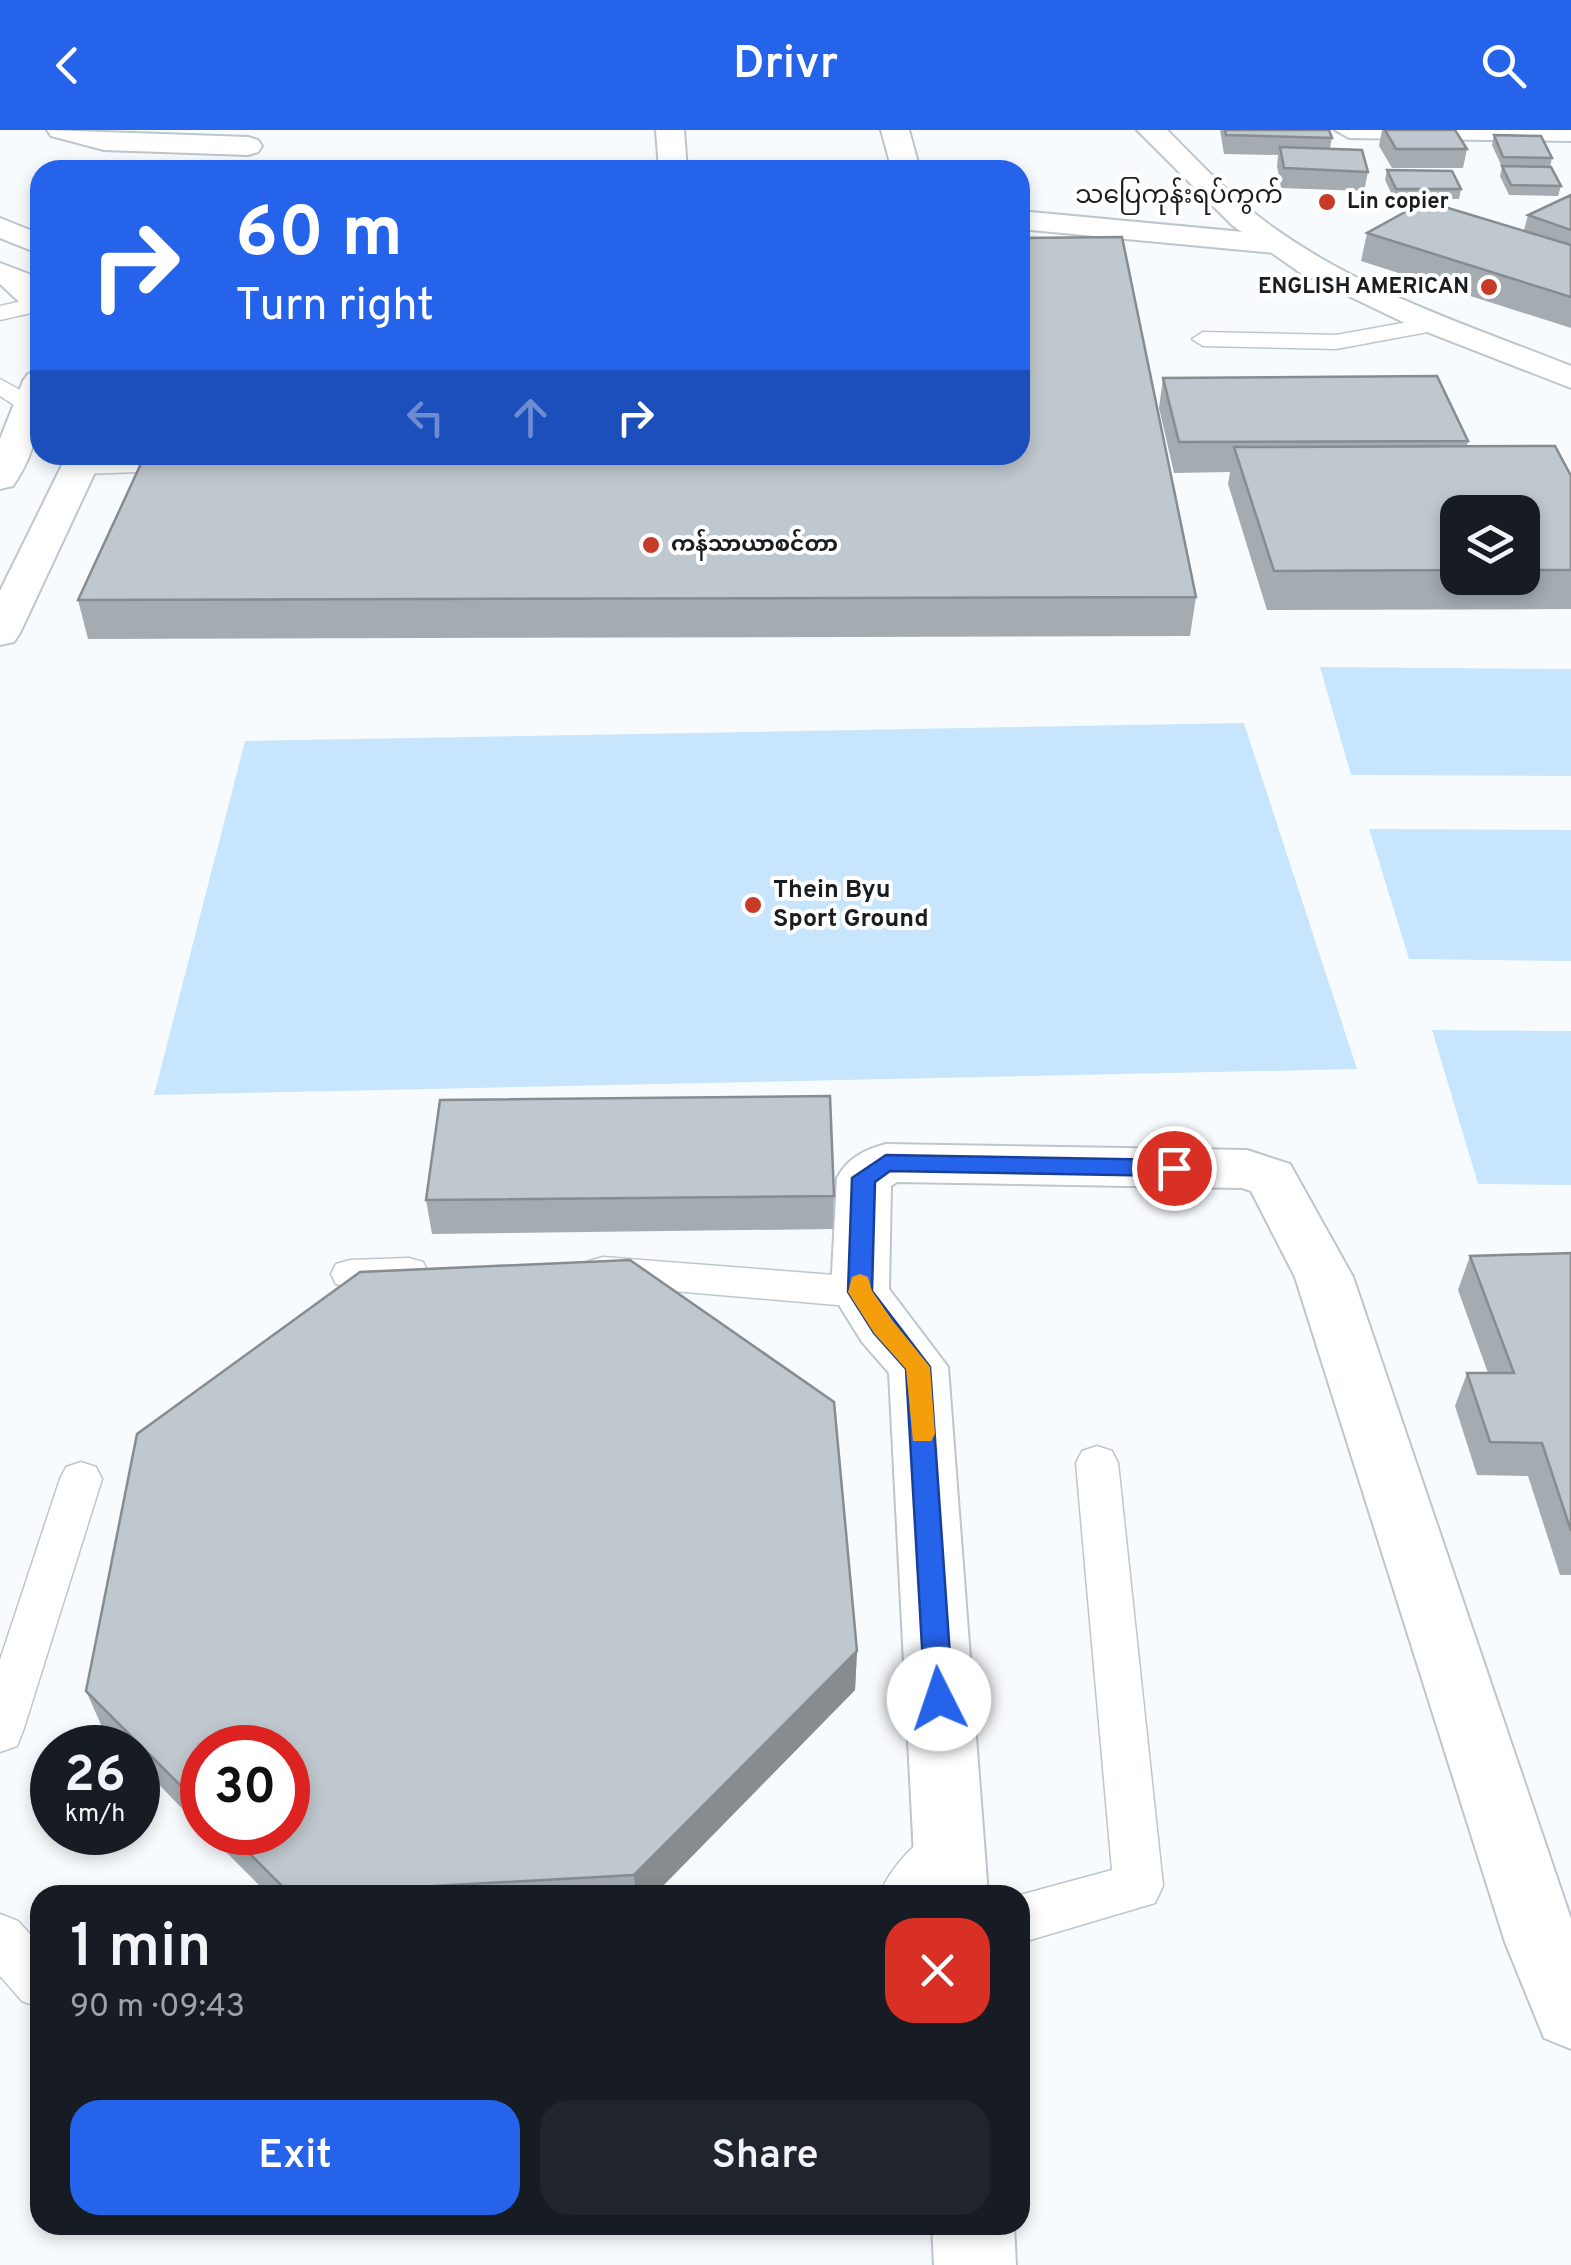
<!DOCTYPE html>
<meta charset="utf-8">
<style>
body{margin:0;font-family:Overpass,"Noto Sans Myanmar",sans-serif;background:#20242c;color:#f1f3f6;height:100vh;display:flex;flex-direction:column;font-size:38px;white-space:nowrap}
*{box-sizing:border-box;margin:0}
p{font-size:32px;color:#9ea1a6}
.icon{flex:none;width:55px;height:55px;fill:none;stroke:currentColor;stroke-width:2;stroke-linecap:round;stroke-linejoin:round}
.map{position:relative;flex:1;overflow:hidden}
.details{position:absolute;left:30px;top:1755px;width:1000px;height:350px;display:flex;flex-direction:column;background:#171b24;border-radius:30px;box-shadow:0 5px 15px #0003}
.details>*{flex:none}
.banner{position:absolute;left:30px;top:30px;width:1000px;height:305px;border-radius:30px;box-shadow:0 5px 15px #0003;background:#2563eb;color:#fff;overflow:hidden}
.buttons{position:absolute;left:1440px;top:365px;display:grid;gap:20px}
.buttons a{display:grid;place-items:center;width:100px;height:100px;border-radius:20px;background:#171b24;box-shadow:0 5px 15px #0003;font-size:50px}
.speed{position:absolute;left:30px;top:1595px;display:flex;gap:20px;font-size:50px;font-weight:700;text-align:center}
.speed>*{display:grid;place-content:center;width:130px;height:130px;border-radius:50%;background:#171b24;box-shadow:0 5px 15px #0003;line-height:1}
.speed small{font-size:25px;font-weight:400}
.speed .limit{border:15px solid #d22;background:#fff;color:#111}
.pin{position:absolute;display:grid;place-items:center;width:85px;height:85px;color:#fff;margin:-42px;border:5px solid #fff;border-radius:50%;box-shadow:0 2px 10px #0007}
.me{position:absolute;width:110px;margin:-55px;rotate:356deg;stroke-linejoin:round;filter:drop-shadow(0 0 8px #0008)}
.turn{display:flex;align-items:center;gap:35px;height:210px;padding:0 40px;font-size:45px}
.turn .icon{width:130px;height:130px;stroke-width:2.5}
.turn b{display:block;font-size:70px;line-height:85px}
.lanes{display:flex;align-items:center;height:95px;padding:0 40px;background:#0003;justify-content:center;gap:50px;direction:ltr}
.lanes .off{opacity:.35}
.round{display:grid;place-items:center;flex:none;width:105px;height:105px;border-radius:30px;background:#20242c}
.headline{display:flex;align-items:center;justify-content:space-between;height:170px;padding:0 40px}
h1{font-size:60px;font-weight:600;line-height:75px}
.cta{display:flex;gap:20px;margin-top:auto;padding:20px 40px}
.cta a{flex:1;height:115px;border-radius:30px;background:#2563eb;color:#fff;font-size:40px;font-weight:600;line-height:115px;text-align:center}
.cta a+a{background:#20242c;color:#f1f3f6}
header{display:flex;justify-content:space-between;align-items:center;height:130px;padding:0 40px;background:#2563eb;color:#fff;font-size:45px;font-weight:600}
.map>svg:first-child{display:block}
.green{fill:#c7e6fd}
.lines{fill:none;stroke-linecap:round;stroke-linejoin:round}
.service-casing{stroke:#bdc6cd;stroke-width:3}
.minor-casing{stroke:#bdc6cd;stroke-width:4}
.tertiary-casing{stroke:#bdc6cd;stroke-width:4}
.secondary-casing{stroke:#bdc6cd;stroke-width:4}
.primary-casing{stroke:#bdc6cd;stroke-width:4}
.service{fill:#fff;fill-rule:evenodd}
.minor{fill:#fff;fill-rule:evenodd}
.tertiary{fill:#fff;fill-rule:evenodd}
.secondary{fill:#fff;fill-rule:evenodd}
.primary{fill:#fff;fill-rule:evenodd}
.wall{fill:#a4acb1;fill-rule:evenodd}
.shaded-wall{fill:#868c90}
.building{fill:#bfc8ce;stroke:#868c90;stroke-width:2.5}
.route{fill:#2563eb;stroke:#184099;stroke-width:2.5}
.slow{fill:#f59e0b}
.poi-dot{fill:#c73b28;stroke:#fff;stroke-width:4}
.labels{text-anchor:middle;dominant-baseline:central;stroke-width:8;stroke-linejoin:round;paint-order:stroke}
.far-poi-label{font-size:22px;font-weight:bold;fill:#1b1e21;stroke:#fff;text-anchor:start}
.far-quarter-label{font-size:25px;fill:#1b1e21;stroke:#fff}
.poi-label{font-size:25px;font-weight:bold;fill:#1b1e21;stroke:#fff;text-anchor:start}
</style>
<header><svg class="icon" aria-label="back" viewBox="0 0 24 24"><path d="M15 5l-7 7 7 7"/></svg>Drivr<svg class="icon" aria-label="search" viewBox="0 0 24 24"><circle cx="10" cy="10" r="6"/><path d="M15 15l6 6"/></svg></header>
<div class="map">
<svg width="1571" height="2135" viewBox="0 0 1571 2135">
<rect width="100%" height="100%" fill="#f8fbfe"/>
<path class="green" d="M1320 537 1571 539V646L1351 645Z
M1244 593 1357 939 154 965 245 611Z
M1369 699 1571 700V831L1409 829Z
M1432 900 1571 901V1055L1478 1054Z"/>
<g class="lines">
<g class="service-casing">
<path id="service" d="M40 167V181L0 190V176Z
M1436 187 1444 189 1447 194 1444 199 1336 219 1203 216 1192 209 1203 202 1336 205Z
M0 249 40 271V282H25L0 266Z
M189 328 198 330 201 335 198 340 81 344 69 337 81 330Z
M603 1127 860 1147 874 1152 880 1162 874 1172 860 1177 603 1155 589 1151 584 1141 589 1131Z
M409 1128 423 1132 428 1142 423 1152C397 1160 362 1162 336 1154L331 1144 336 1134 350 1130Z
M1097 1316 1112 1321 1118 1333 1163 1756 1155 1773 1020 1813V1765L1112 1740 1076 1333 1082 1321Z
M81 1332 96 1337 102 1349 23 1601 17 1616 0 1622V1530L60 1349 66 1337Z
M948 1694 965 1701 972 1717 965 1733 936 1765H879C891 1737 919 1705 948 1694Z
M0 1784 18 1791 40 1815V1878L22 1871 0 1846Z"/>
</g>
<g class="minor-casing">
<path id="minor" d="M47 0 248 7 258 10 262 16 258 22 248 25 104 20 51 6Z
M656 0H684L687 40H659Z
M881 0H909L920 40H892Z
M1335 0H1571V11L1349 8Z
M886 1014 1247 1020 1290 1034 1353 1147 1571 1789V1919L1544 1908 1505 1812 1295 1147 1251 1061 1242 1058 897 1052 891 1056 889 1159 948 1237 988 1765H916L889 1243 862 1212 831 1162 837 1048C848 1028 864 1020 886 1014Z
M932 2095H1014L1016 2135H934Z"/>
</g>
<g class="tertiary-casing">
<path id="tertiary" d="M1020 81 1276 105 1287 107 1291 114 1287 121 1276 123 1020 99Z"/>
</g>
<g class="secondary-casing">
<path id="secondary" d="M0 88 40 104V124L0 108Z
M0 133 29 144 40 155V184L29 181 0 154Z
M40 241C40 286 40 317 13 356L0 359V309L23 251 28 244Z
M67 325H103L20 503 14 512 0 515V461Z"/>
</g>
<g class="primary-casing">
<path id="primary" d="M1137 0H1167C1201 34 1234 70 1274 98 1363 162 1470 196 1571 236V258L1409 195 1299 142 1232 95Z"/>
</g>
<use href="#service" class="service"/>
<use href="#minor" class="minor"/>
<use href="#tertiary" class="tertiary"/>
<use href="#secondary" class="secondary"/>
<use href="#primary" class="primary"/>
</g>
<path class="wall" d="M1220 0H1329L1332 8 1330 18 1368 42 1364 61 1281 58 1277 36 1278 25 1224 24Z
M1382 0H1455L1467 19 1463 38H1392L1379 16Z
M1494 5 1552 28 1550 37 1561 56 1558 66 1509 65 1500 46 1502 37 1492 15Z
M1387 40 1461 59 1459 69H1394L1385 50Z
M1571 65V198L1361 131 1367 103 1524 100 1528 85Z
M1163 248 1468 311 1467 316 1571 346V479L1267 480 1228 354 1230 342 1174 343 1159 278ZM1458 382H1522V448H1458Z
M1196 467 1190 506 88 509 78 470Z
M834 1066 833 1099 432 1104 426 1070Z
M1571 1123V1445H1560L1528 1346 1477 1345 1455 1276 1467 1243H1488L1458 1160 1470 1126Z
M857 1521 855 1560 654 1765H269L206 1702H288L202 1618V1699L138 1633V1618H122L103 1599 86 1561Z"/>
<path class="shaded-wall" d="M857 1521 855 1560 654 1765H636L634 1745Z"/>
<path class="building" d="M1225 0H1329L1332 8 1226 5Z
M1385 0H1455L1467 19H1396Z
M1494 5 1541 6 1552 28 1503 27Z
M1280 17 1362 20 1368 42 1284 38Z
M1502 36 1551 37 1561 56 1511 55Z
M1387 40 1452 41 1461 59H1396Z
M1571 65V100L1528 85Z
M1425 71 1571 115V167L1367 103Z
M1122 107 1196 467 78 470 145 325H1020V108Z
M1437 246 1468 311 1179 312 1163 248Z
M1555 316 1571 346V440H1522V382H1458V440L1274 441 1234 317Z
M830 966 834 1066 426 1070 440 970Z
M1571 1123V1401L1542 1313 1490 1312 1467 1243H1514L1470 1126Z
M630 1130 834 1272 857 1521 634 1745 290 1764 228 1702H288V1618H202V1677L86 1561 137 1304 360 1142Z"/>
<path class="route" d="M886 1025 1174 1030 1186 1038 1174 1046 890 1041 875 1052 872 1161 930 1237 953 1569 949 1578 939 1582 929 1578 925 1569 906 1239 874 1203 848 1162 852 1048Z"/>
<path class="slow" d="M860 1144 868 1147 872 1161 892 1190 930 1237 935 1304 931 1311H913L906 1239 874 1203 848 1162 852 1147Z"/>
<g class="poi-dot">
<circle cx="1327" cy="72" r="10"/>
<circle cx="1489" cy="157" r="10"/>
<circle cx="651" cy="415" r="10"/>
<circle cx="753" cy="775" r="10"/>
</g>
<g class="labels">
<g class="far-poi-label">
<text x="1347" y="72">Lin copier</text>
<text x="1469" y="157" text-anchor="end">ENGLISH AMERICAN</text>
<text x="671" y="415">ကန်သာယာစင်တာ</text>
</g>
<g class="far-quarter-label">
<text x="1179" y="67">သပြေကုန်းရပ်ကွက်</text>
</g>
<g class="poi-label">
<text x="773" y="761">Thein Byu<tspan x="773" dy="29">Sport Ground</tspan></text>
</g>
</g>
</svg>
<div class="buttons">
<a><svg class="icon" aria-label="layers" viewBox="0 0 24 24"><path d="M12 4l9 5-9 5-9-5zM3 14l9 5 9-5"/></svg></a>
</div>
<div class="speed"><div>26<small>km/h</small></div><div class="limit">30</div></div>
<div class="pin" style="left:1174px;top:1038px;background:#d93025"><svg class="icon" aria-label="arrive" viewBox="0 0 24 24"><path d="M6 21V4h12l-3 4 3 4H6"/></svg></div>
<svg class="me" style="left:939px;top:1569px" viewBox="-20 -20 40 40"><circle r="19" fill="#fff"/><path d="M0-13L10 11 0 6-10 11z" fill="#2563eb"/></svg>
<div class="banner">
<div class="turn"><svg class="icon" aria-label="right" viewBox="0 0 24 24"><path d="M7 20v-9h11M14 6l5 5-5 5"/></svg><div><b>60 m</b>Turn right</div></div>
<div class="lanes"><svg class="icon off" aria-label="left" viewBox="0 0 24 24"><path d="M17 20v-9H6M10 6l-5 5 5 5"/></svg><svg class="icon off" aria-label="ahead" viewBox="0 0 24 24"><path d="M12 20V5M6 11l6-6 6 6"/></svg><svg class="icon" aria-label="right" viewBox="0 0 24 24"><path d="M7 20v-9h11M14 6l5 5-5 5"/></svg></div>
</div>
<section class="details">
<div class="headline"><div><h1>1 min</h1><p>90 m · 09:43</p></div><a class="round" style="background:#d93025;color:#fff"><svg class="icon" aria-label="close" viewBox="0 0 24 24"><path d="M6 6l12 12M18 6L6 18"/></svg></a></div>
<div class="cta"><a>Exit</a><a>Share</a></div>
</section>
</div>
